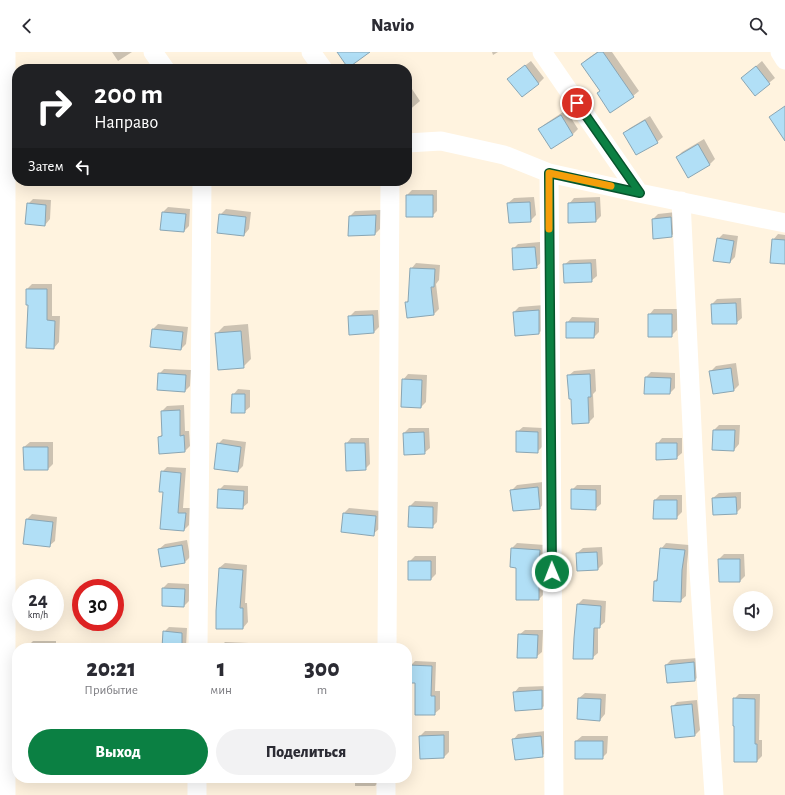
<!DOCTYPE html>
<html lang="ru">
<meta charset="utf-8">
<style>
body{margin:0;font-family:"Alegreya Sans",sans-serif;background:#f2f2f3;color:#2b2b33;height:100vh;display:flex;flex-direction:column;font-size:15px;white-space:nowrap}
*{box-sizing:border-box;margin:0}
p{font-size:13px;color:#7c7c81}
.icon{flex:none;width:22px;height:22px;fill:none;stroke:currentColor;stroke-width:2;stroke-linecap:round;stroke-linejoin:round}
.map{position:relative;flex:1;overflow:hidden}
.details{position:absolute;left:12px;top:591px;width:400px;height:140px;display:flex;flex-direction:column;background:#fff;border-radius:16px;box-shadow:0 4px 16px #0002}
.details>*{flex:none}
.guide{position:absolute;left:12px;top:12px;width:400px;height:122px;border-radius:16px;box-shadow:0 4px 16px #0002;background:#202124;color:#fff;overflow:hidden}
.buttons{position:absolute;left:733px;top:539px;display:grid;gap:8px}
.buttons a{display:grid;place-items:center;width:40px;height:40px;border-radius:50%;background:#fff;box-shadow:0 4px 16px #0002;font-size:20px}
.speed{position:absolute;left:12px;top:527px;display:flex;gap:8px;font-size:20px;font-weight:700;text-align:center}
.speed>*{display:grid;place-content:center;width:52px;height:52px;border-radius:50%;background:#fff;box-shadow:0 4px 16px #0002;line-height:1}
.speed small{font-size:10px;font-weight:400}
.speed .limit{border:6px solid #d22;background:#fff;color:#111}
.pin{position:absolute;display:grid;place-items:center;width:34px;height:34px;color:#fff;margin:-17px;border:2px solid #fff;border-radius:50%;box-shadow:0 1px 4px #0007}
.me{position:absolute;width:44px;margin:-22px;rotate:359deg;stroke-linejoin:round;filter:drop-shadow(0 0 3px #0008)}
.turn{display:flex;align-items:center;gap:14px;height:84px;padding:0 16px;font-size:18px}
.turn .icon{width:52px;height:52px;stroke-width:2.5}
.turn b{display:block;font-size:28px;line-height:34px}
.then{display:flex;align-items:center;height:38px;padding:0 16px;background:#0003;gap:8px;font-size:15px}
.eta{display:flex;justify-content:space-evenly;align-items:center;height:68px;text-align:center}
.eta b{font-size:24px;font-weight:800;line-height:28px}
.primary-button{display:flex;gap:8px;margin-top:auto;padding:8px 16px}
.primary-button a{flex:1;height:46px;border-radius:24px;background:#0b8043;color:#fff;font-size:16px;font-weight:800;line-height:46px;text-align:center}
.primary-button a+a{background:#f2f2f3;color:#2b2b33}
header{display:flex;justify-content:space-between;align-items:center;height:52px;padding:0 16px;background:#fff;font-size:18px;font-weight:800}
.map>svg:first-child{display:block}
.shadow{fill:#0003}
.building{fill:#b1dff6;stroke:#8aa6b4}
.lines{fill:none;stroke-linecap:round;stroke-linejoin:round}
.minor{stroke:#fff;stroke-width:19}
.route-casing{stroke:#07532c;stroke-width:10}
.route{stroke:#0b8043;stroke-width:7}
.slow{stroke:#f59e0b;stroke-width:7}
</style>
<header><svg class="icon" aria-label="back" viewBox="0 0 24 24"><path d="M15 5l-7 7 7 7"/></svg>Navio<svg class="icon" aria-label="search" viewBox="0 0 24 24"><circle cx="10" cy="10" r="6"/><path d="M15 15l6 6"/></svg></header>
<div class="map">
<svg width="785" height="743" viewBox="0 0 785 743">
<rect width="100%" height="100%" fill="#fff3df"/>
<path class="shadow" d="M112 0H132L118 9Z
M492 0H498L493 3Z
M597 0H612L639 39 633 44 611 60 600 39 582 12 587 7Z
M531 9 544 26 539 31 522 44 509 27 514 22Z
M762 9 775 26 755 42 742 26Z
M412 37 420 49 407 60V41Z
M566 58 578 77 573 82 539 77 545 72Z
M650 64 663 85 657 90 637 102 624 81 630 76Z
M704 87 715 107 710 112 688 125 677 105 682 100Z
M412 138H437V159L432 164 407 143Z
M534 145 536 163 530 169 508 151 514 146Z
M600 145 601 164 596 169 569 152 574 146Z
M33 147 51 148 50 167 45 173 28 152Z
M168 155 190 157 189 174 184 179 163 160Z
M226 157 251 160 249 177 244 183 220 163Z
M381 158 380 177 375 182 350 164 355 159Z
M676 160 677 179 671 184 653 167 658 162Z
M723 182 738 184 735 205 730 210 718 187Z
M778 182 785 183V211L773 188Z
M540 190 542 210 536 215 513 197 518 192Z
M596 207 597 224 591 229 564 213 570 208Z
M416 211 440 213 439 228 436 232 439 257 434 262 406 251 409 247 411 217Z
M32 232H52V264H60L59 290 54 296 29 252H27V237Z
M741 246 742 266 736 271 712 252 717 247Z
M544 253V276L539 281 514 260 519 255Z
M654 257H677V278L671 284 649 263Z
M378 258 379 275 374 280 350 281 349 265 355 259Z
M572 265 599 266V280L594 285 567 271Z
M158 272 188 275 186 292 181 297 151 294 153 277Z
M248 272 251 307 243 315 216 282 224 274Z
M736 311 739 333 734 338 714 341 710 320 716 314Z
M164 317 191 318 190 334 185 339 159 322Z
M595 317 596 339 593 342 594 365 589 370 572 345 568 324 574 319Z
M651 320 675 321V336L670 341 646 325Z
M408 322 427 323 426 350 421 355 403 328Z
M238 337 250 338V355L244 360 233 343Z
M184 353 185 379H189L190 394 185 399 159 385 163 382 162 359 167 354Z
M719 373H740L739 392 734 398 713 397 714 378Z
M523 375 543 376 542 395 537 400 517 380Z
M409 376H429L430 396 424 401 404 381Z
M351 386H369L370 412 365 417 346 392Z
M662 386H682V401L676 406 657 392Z
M223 387 246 390 243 414 238 419 218 392Z
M30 390H53V412L48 417 24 395Z
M167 415 186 416 183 456H190L189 473 184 478 164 440 162 420Z
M543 430 545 450 540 456 512 438 517 433Z
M224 433 248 434V451L242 456 219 438Z
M577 433H601V452L595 457 572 438Z
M741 440V456L736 461 713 446 719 441Z
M660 443H682V460L676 466 655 448Z
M415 449 438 450 437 470 432 475 410 454Z
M349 456 381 459 379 477 373 482 344 461Z
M32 462 57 465 55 489 49 494 27 467Z
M187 488 190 505 185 510 159 497 165 492Z
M517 491 545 493 544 542 539 547 517 515 512 496Z
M666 491 689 493 687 512 686 544 680 549 654 548 655 529 658 525 661 497Z
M602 495 603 512 598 517 577 501 583 496Z
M724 502H744L745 524 740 529 719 507Z
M415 504H436V522L431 527 409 510Z
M225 511 247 513 245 551H247L248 570 243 576 219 516Z
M168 531 189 532V549L184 554 163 536Z
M57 535 58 554 55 556V536H33Z
M583 547 606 549 605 570 599 575H598V601L592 606 578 552Z
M169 575 187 576 186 595 185 596H163L164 580Z
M525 578H543L542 600 536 605 519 583Z
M33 589H56V596H28V594Z
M225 590 249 591V596H219Z
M698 606 700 622 695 628 666 613 671 608Z
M415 609 436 610 435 639H440V657L434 662 416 630 410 614Z
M547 634V651L542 656 514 641 519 635Z
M585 641 606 642 605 662 600 668 579 646Z
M739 642H760L759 688H762V704L757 709 734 647Z
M697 648 700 678 695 683 672 655 677 650Z
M425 679H449V700L444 705 420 684Z
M546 679 547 699 542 704 513 688 518 682Z
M582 684H608L607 701 602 706 576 689Z
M33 726H54V727H33Z
M355 726H380V729L375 734H355Z"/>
<path class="building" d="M337 0H370L348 16Z
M598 0H603L634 45 610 61 597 41 600 39 581 12Z
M525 13 539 32 522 45 507 27Z
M756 14 770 32 755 44 741 26Z
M785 54V89L769 65Z
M561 63 573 83 551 97 538 77Z
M645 68 658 91 636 103 623 81Z
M698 92 710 113 688 126 676 105Z
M406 143H433V165H406Z
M530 150 531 170 509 171 507 151Z
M595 150 596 170 568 171V151Z
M27 151 46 153 45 174 25 172Z
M162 160 186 162 184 180 160 178Z
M219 162 246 165 244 184 217 181Z
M376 163 375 183 348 184 349 164Z
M671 165 672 185 653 187 652 167Z
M717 186 734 189 730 211 713 209Z
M772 187 785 188V212L770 211Z
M535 195 537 216 513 218 512 196Z
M591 211 592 230 564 231 563 212Z
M410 216 435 217 434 235H431L434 263 407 266 405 250H408Z
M26 237H47V268L55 269 54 297 26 296 28 253H26Z
M736 251 737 272H712L711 252Z
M539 258V282L515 284 513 260Z
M648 262H672V285H648Z
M373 263 374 281 349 283 348 264Z
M566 270H595L594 286H566Z
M152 277 183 280 181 298 150 295Z
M241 279 244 316 218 318 215 281Z
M731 316 734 339 713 342 709 319Z
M158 321 186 323 185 340 157 338Z
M590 322 591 345H588L589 371 572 372 571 347H569L567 323Z
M645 325 671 326 670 342H644Z
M402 327 422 328 421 356 401 355Z
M232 342H245V361H231Z
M180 358V384L184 383 185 400 159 402 158 385 162 384 161 359Z
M713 378H735L734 399 712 398Z
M516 379 538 380V401L516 400Z
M424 380 425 402 404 403 403 381Z
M217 391 241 395 238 420 214 417Z
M345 391H365L366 418 346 419Z
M656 391H677V407L656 408Z
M23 395H48V418H24Z
M161 419 181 421 178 461H186L184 479 160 477 163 440H159Z
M538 435 540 457 513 459 510 438Z
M218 437 244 439 243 457 217 456Z
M571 437 596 438V458L571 457Z
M736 445 737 462 713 463 712 446Z
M654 448H677V467H653Z
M409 454 433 455V476L408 475Z
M343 461 376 464 374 484 341 480Z
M26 467 53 470 50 495 23 492Z
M182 493 185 511 161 515 158 497Z
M511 496 540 498 539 518V548H516V516L510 515Z
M660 496 685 498 682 518 681 550 653 549 654 529H657Z
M597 500 598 518 577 519 576 501Z
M718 507H740V530H719Z
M408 509H431V528H408Z
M219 516 243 518 240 556H243V577H216V559Z
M162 536 185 537 184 555 162 554Z
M577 552 601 554 600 576H594L593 607H573L574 586Z
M163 579 182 581V596H162Z
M518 582 538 583 537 606H517Z
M694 610 695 629 667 631 665 613Z
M409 613 432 614 431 644H435V663H415V631H408Z
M542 638V657L515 659 513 640Z
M578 646 601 647 600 669 577 667Z
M733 646 755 647V692H757V710H734V674H733Z
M692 652 695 684 675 686 671 654Z
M444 683V706L420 707 419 684Z
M541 684 543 705 515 708 512 687Z
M575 689H603V707H575Z"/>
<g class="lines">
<path class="minor" d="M153 0 165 17
M311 0 323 17
M542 0 639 141
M780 0 785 8
M407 91 441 89 504 103 549 121 639 141 785 171
M549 121 554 743
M681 149 699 519 714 743
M198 596 202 129
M387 596 390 129
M6 743V2
M197 743V726
M386 743V726"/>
</g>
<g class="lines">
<g class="route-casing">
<path id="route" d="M552 520 549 121 640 141 577 51"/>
</g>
<use href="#route" class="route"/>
<path class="slow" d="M549 177V121L611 134"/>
</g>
</svg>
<div class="buttons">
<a><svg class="icon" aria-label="sound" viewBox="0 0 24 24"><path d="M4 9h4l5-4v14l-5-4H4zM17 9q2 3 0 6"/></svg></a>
</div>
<div class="speed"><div>24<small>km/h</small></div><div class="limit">30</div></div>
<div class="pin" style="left:577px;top:51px;background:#d93025"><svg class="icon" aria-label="arrive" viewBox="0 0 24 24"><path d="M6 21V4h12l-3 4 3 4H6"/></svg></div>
<svg class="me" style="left:552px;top:520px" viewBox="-20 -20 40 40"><circle r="17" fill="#0b8043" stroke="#fff" stroke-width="3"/><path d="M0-11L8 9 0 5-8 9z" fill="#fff"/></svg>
<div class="guide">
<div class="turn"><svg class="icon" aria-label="right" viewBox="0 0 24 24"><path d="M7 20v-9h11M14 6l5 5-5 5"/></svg><div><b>200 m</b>Направо</div></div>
<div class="then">Затем<svg class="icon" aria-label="left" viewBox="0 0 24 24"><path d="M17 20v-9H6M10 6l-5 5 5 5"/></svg></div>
</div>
<section class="details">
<div class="eta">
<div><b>20:21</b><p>Прибытие</p></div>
<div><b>1</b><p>мин</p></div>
<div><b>300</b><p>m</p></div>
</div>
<div class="primary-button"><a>Выход</a><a>Поделиться</a></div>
</section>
</div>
